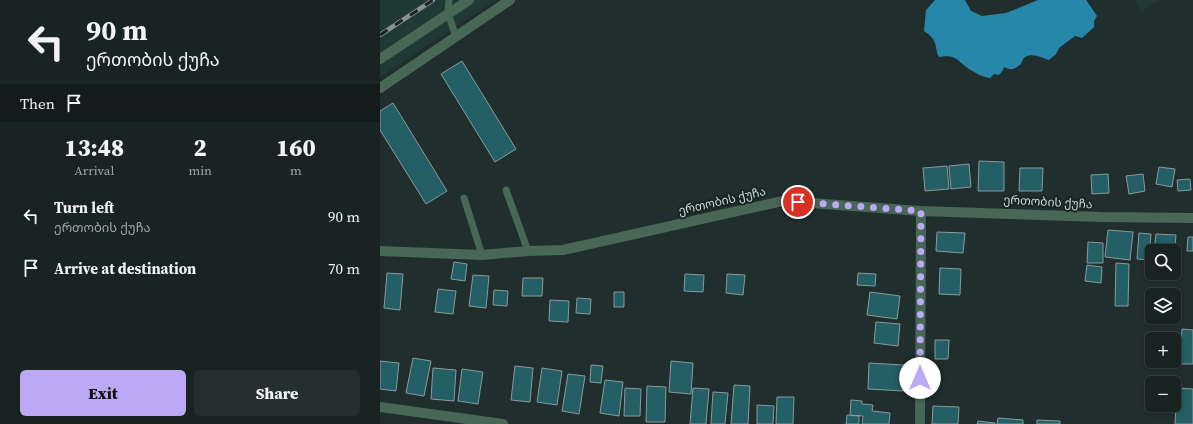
<!DOCTYPE html>
<meta charset="utf-8">
<style>
body{margin:0;font-family:"Source Serif 4","Noto Sans Georgian",serif;background:#252f2f;color:#f1f3f6;height:100vh;display:flex;flex-direction:column;font-size:15px;white-space:nowrap}
*{box-sizing:border-box;margin:0}
p{font-size:13px;color:#9fa4a5}
.icon{flex:none;width:22px;height:22px;fill:none;stroke:currentColor;stroke-width:2;stroke-linecap:round;stroke-linejoin:round}
.map{position:relative;flex:1;overflow:hidden}
.panel{display:flex;flex-direction:column;background:#182322;width:380px}
.panel>*{flex:none}
.banner{background:#182322;color:#f1f3f6;overflow:hidden}
.buttons{position:absolute;left:765px;top:244px;display:grid;gap:8px}
.buttons a{display:grid;place-items:center;width:36px;height:36px;border-radius:6px;background:#182322;box-shadow:0 2px 6px #0003,0 0 0 1px #364040;font-size:20px}
.pin{position:absolute;display:grid;place-items:center;width:34px;height:34px;color:#fff;margin:-17px;border:2px solid #fff;border-radius:50%;box-shadow:0 1px 4px #0007}
.me{position:absolute;width:44px;margin:-22px;rotate:0deg;stroke-linejoin:round;filter:drop-shadow(0 0 3px #0008)}
.turn{display:flex;align-items:center;gap:14px;height:84px;padding:0 20px;font-size:18px}
.turn .icon{width:52px;height:52px;stroke-width:2.5}
.turn b{display:block;font-size:28px;line-height:34px}
.then{display:flex;align-items:center;height:38px;padding:0 20px;background:#0003;gap:8px;font-size:15px}
.eta{display:flex;justify-content:space-evenly;align-items:center;height:68px;text-align:center}
.eta b{font-size:24px;font-weight:800;line-height:28px}
.action{display:flex;gap:8px;margin-top:auto;padding:8px 20px}
.action a{flex:1;height:46px;border-radius:6px;background:#bca9f5;color:#111;font-size:16px;font-weight:800;line-height:46px;text-align:center}
.action a+a{background:#252f2f;color:#f1f3f6}
ul{padding:0;list-style:none}
li{display:flex;align-items:center;gap:12px;height:52px;padding:0 20px}
li div{flex:1}
li b{display:block;font-size:15px}
li em{font-style:normal}
main{display:flex;flex:1;min-height:0}
.map>svg:first-child{display:block}
.built{fill:#213935}
.water{fill:#2787aa}
.building{fill:#255f66;stroke:#889a9c}
.lines{fill:none;stroke-linecap:round;stroke-linejoin:round}
.service{stroke:#486756;stroke-width:7}
.minor{stroke:#486756;stroke-width:10}
.rail-casing{stroke:#889391;stroke-width:4.5}
.rail{stroke:#172623;stroke-width:3;stroke-dasharray:9;stroke-linecap:butt}
.route{stroke:#bca9f5;stroke-width:7;stroke-dasharray:0 12.6}
.labels{text-anchor:middle;dominant-baseline:central;stroke-width:4;stroke-linejoin:round;paint-order:stroke}
.street-label{font-size:12px;fill:#ccd5d3;stroke:#172623}
</style>
<main>
<section class="panel">
<div class="banner">
<div class="turn"><svg class="icon" aria-label="left" viewBox="0 0 24 24"><path d="M17 20v-9H6M10 6l-5 5 5 5"/></svg><div><b>90 m</b>ერთობის ქუჩა</div></div>
<div class="then">Then<svg class="icon" aria-label="arrive" viewBox="0 0 24 24"><path d="M6 21V4h12l-3 4 3 4H6"/></svg></div>
</div>
<div class="eta">
<div><b>13:48</b><p>Arrival</p></div>
<div><b>2</b><p>min</p></div>
<div><b>160</b><p>m</p></div>
</div>
<ul>
<li><svg class="icon" aria-label="left" viewBox="0 0 24 24"><path d="M17 20v-9H6M10 6l-5 5 5 5"/></svg><div><b>Turn left</b><p>ერთობის ქუჩა</p></div><em>90 m</em></li>
<li><svg class="icon" aria-label="arrive" viewBox="0 0 24 24"><path d="M6 21V4h12l-3 4 3 4H6"/></svg><div><b>Arrive at destination</b></div><em>70 m</em></li>
</ul>
<div class="action"><a>Exit</a><a>Share</a></div>
</section>
<div class="map">
<svg width="813" height="424" viewBox="0 0 813 424">
<rect width="100%" height="100%" fill="#202f2d"/>
<path class="built" d="M0 0H116L0 77Z
M755 0H780L761 12Z"/>
<path class="water" d="M555 0H585L591 11 602 16 626 13 658 0H706L717 16 714 21V27L702 38 695 36 679 48 676 54 669 60C658 56 645 50 641 64 634 69 632 71 624 67L623 70 619 75 614 74 610 78C602 77 596 73 589 69 577 61 577 54 559 57 557 53 557 52 556 47 555 39 550 35 544 31L546 10Z"/>
<path class="building" d="M82 61 136 149 115 162 61 74Z
M13 103 67 191 46 204 0 130V111Z
M599 161 624 162V191H598Z
M589 164 591 187 571 189 569 166Z
M567 166 569 189 545 191 543 168Z
M779 167 795 169 792 187 776 184Z
M640 168H663L662 191H639Z
M728 174 729 193 712 194 711 175Z
M763 174 765 191 749 194 746 176Z
M810 179 811 190 798 191 797 180Z
M728 230 753 232 750 260 725 257Z
M557 232 585 233 583 253 556 251Z
M759 233 771 234 769 260 757 259Z
M776 234 796 235 794 258V251H774Z
M808 237H813V251H807Z
M708 242 723 243V263H707Z
M74 262 87 264 85 281 71 279Z
M736 263 749 264 748 306H735Z
M707 265 722 267 721 283 705 281Z
M560 268 581 269 580 295 559 294Z
M7 273 23 274 20 310 4 308Z
M478 273 496 274 495 286 477 285Z
M305 274 324 275 323 292 304 291Z
M347 274 365 275 363 295 346 293Z
M93 275 109 276 106 308 89 306Z
M143 278H163L162 296H142Z
M58 289 76 291 73 314 55 312Z
M114 290 128 291 127 306 113 305Z
M234 292H244V307H234Z
M490 292 520 296 517 319 487 315Z
M197 298 211 299 210 314 196 313Z
M170 300 189 301 188 322 169 321Z
M496 322 520 324 518 346 494 343Z
M802 329 813 330V364H800Z
M555 340H569L568 359H555Z
M33 358 51 361 44 396 26 393Z
M0 361 19 363 16 391 0 389Z
M291 361 313 363 311 394 289 392Z
M489 363 524 365 523 391 488 389Z
M211 365 223 366 221 383 210 382Z
M135 366 153 368 150 402 131 400Z
M53 368 76 370 74 401 51 399Z
M162 368 182 371 177 405 157 402Z
M82 369 103 372 98 404 78 401Z
M188 374 205 376 199 414 182 411Z
M225 380 243 382 239 416 220 413Z
M354 385 370 386 368 424H351Z
M267 386 286 387 285 422H266Z
M245 388 261 389 260 416H244Z
M313 388 329 389 326 424H310Z
M797 388 813 389V424H795Z
M333 392 348 393 345 424H331Z
M397 397H414L413 424H396Z
M471 400 482 401V404L493 405 492 411 510 413 509 424H482L483 416 470 415Z
M377 405 394 406 393 424H377Z
M553 406 579 407 578 424H552Z
M467 415 479 416V424H466Z
M618 418 643 420V424H617Z
M657 420 680 421V424H657Z
M598 421 615 423V424H597Z"/>
<g class="lines">
<path class="service" d="M69 0 68 13 76 37
M126 190 148 251
M84 198 102 255"/>
<path class="minor" d="M0 59 89 0
M0 88 130 0
M0 251 102 255 148 251 183 250 403 201 541 211 721 217 813 218
M0 407 123 424
M540 424 541 211"/>
<g class="rail-casing">
<path id="rail" d="M0 35 53 0"/>
</g>
<use href="#rail" class="rail"/>
</g>
<g class="lines">
<path class="route" d="M418 202 541 211 540 378"/>
</g>
<g class="labels">
<g class="street-label">
<text transform="translate(342 201) rotate(-13)">ერთობის ქუჩა</text>
<text transform="translate(668 202) rotate(3)">ერთობის ქუჩა</text>
</g>
</g>
</svg>
<div class="buttons">
<a><svg class="icon" aria-label="search" viewBox="0 0 24 24"><circle cx="10" cy="10" r="6"/><path d="M15 15l6 6"/></svg></a>
<a><svg class="icon" aria-label="layers" viewBox="0 0 24 24"><path d="M12 4l9 5-9 5-9-5zM3 14l9 5 9-5"/></svg></a>
<a>+</a>
<a>−</a>
</div>
<div class="pin" style="left:418px;top:202px;background:#d93025"><svg class="icon" aria-label="arrive" viewBox="0 0 24 24"><path d="M6 21V4h12l-3 4 3 4H6"/></svg></div>
<svg class="me" style="left:540px;top:378px" viewBox="-20 -20 40 40"><circle r="19" fill="#fff"/><path d="M0-13L10 11 0 6-10 11z" fill="#bca9f5"/></svg>
</div>
</main>
